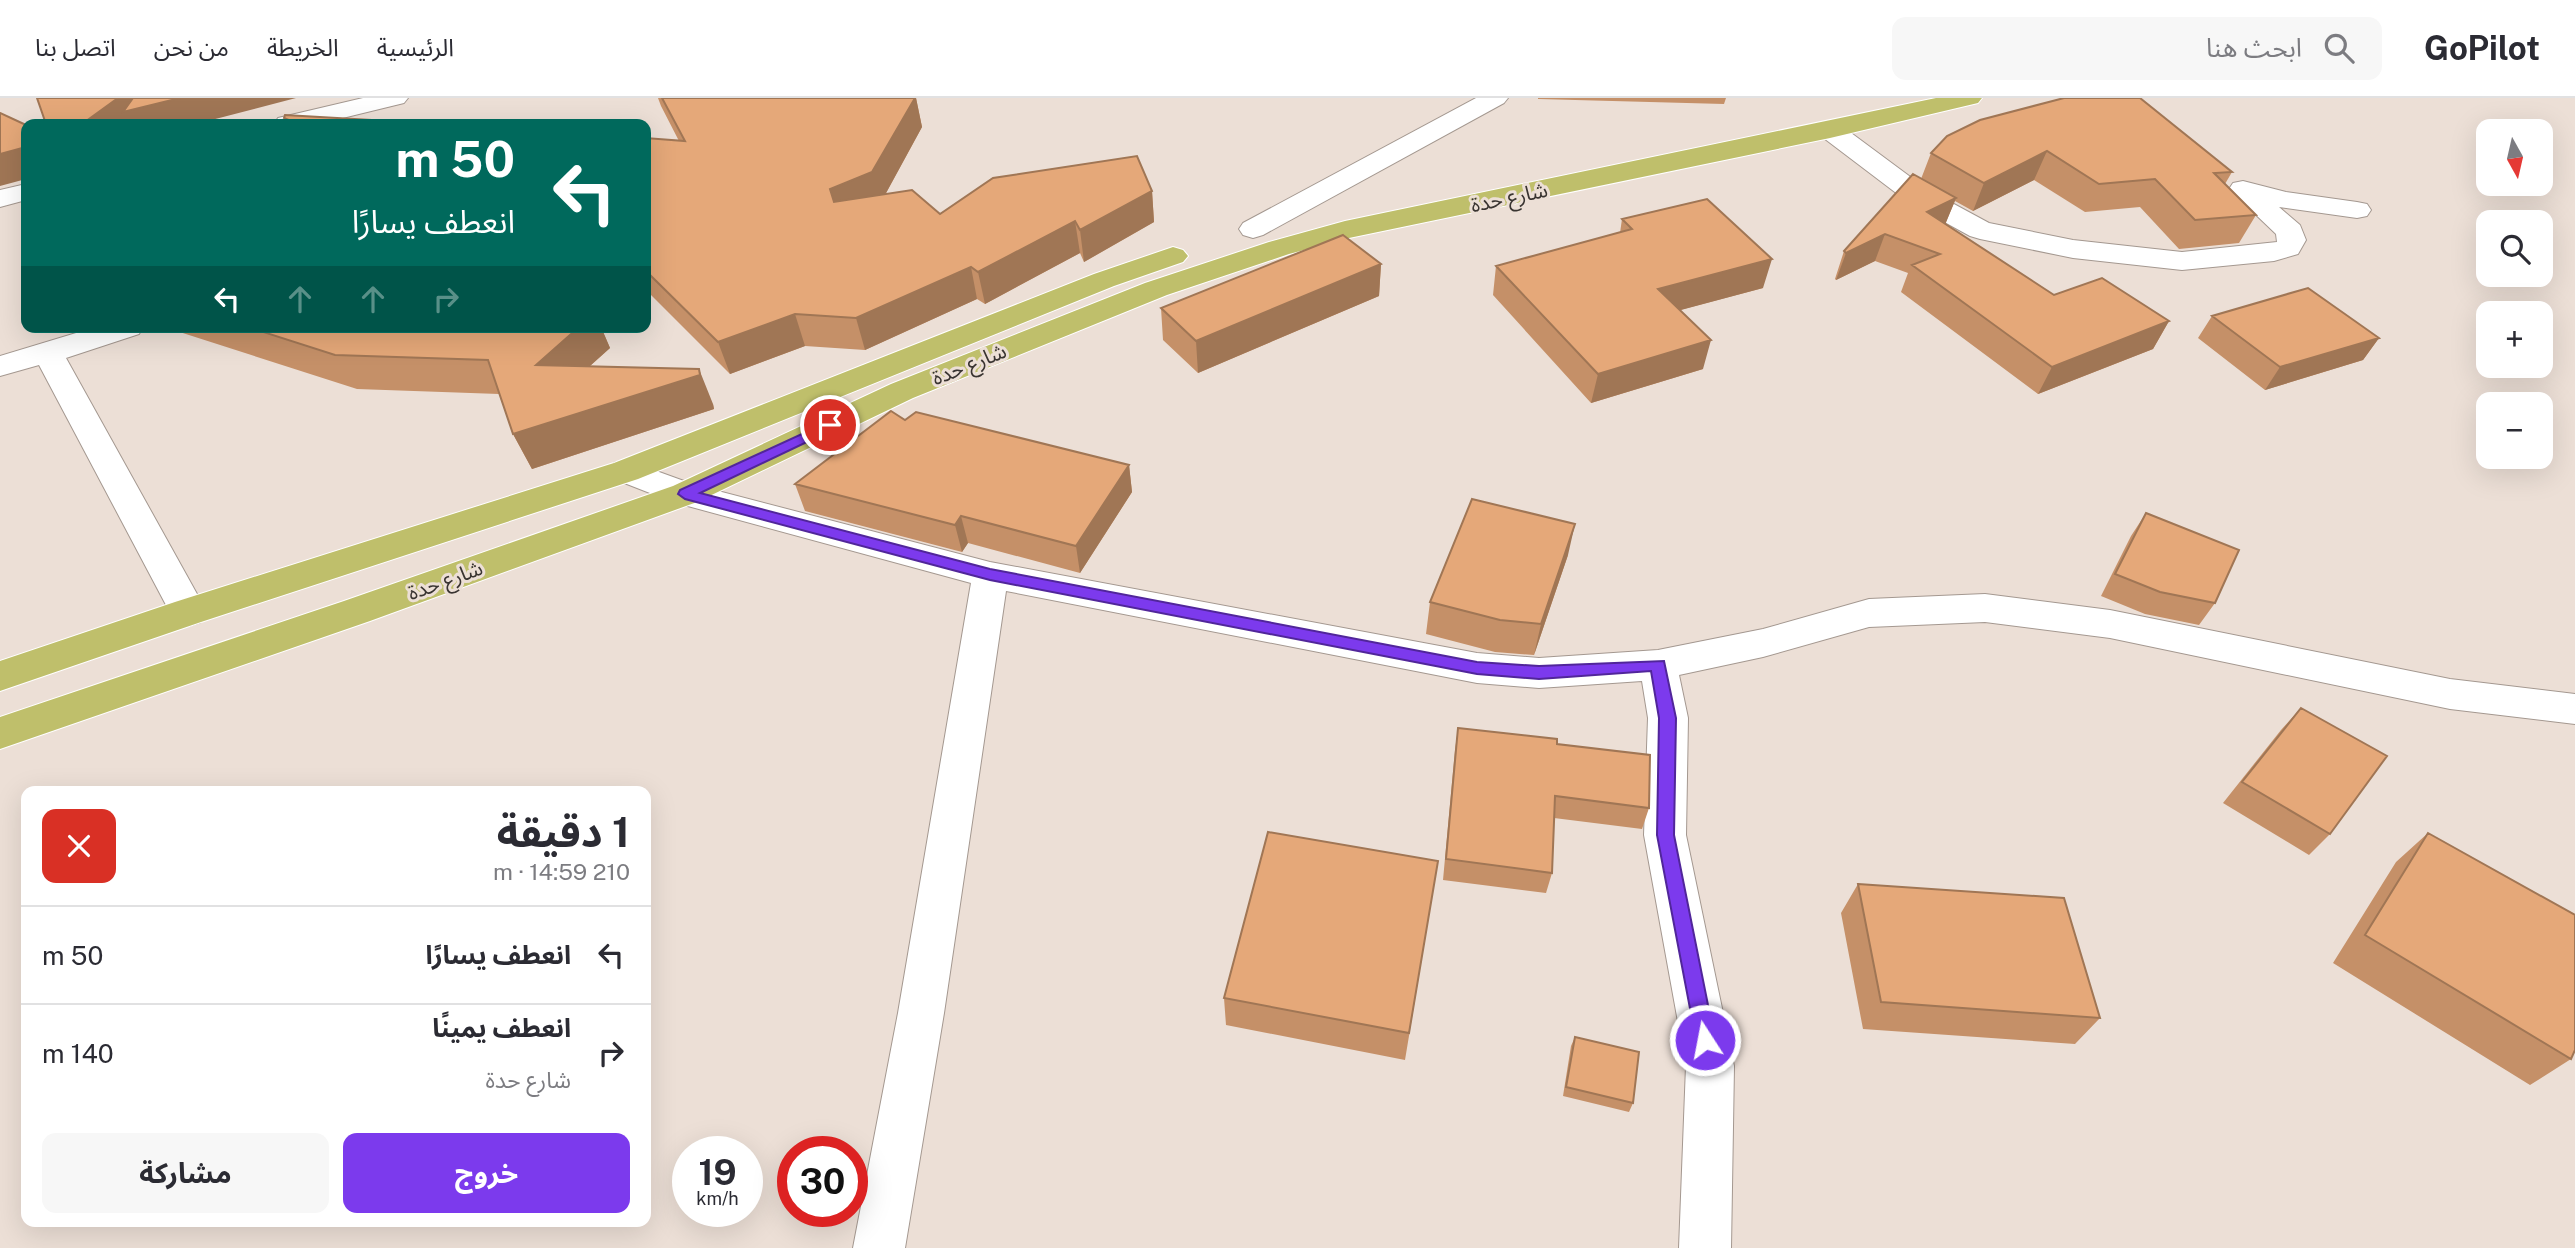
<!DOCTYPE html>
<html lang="ar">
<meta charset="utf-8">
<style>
body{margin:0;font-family:"Public Sans","Noto Sans Arabic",sans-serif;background:#f7f7f7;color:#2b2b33;direction:rtl;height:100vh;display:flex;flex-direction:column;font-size:26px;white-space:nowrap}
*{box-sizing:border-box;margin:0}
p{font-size:23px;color:#7c7c81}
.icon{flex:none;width:38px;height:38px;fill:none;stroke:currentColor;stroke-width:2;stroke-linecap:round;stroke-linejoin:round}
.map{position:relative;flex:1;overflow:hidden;direction:ltr}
.drawer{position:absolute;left:21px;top:688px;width:630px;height:441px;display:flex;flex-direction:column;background:#fff;border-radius:14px;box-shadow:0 7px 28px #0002;direction:rtl}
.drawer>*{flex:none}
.top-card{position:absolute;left:21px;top:21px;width:630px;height:214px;border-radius:14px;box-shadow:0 7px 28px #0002;direction:rtl;background:#00695c;color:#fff;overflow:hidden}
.needle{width:46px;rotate:172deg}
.tools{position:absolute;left:2476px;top:21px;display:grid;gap:14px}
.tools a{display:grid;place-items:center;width:77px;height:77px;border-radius:14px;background:#fff;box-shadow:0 7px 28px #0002;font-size:35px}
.speed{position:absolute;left:672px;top:1038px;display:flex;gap:14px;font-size:35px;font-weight:700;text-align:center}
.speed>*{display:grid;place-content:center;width:91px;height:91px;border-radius:50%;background:#fff;box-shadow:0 7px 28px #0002;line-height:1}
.speed small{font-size:18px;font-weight:400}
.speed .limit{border:10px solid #d22;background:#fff;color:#111}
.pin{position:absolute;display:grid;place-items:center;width:60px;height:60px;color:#fff;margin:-30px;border:4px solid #fff;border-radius:50%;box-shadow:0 2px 7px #0007}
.me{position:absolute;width:77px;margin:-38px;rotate:349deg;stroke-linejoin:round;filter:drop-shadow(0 0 5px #0008)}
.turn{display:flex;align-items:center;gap:24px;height:147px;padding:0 21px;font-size:32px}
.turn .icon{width:91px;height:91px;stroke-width:2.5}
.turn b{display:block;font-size:49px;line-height:60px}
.lanes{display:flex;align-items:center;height:66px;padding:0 21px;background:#0003;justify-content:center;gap:35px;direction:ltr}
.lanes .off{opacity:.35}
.round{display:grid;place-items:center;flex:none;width:74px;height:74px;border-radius:14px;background:#f7f7f7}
.headline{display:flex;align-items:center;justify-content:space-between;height:119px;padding:0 21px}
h1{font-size:42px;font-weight:700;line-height:52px}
.button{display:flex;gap:14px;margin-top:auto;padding:14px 21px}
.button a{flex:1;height:80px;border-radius:14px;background:#7c3aed;color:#fff;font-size:28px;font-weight:700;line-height:80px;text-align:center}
.button a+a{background:#f7f7f7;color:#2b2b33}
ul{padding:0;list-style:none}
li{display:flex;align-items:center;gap:21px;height:98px;padding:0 21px;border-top:2px solid #e1e1e2}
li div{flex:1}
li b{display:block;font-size:26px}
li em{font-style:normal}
header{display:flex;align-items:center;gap:42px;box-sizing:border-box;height:98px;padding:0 35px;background:#fff;border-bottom:2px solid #e1e1e2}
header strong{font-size:33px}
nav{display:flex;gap:38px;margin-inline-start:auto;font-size:24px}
.search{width:490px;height:63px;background:#f7f7f7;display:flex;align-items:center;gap:18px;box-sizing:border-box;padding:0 24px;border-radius:14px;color:#7c7c81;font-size:26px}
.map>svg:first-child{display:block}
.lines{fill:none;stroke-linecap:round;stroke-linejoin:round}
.minor-casing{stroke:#a49890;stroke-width:2}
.primary-casing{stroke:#fff;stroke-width:2}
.minor{fill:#fff;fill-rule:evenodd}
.primary{fill:#bfbf6b;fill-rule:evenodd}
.wall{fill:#c59068}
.shaded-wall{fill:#a07655}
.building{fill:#e5a879;stroke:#a07655;stroke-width:2}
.route{fill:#7c3aed;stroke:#51269a;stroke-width:2}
.labels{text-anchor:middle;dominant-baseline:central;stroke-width:6;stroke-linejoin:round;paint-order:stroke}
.street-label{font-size:21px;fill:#393431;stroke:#ecdfd6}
</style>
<header>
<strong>GoPilot</strong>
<div class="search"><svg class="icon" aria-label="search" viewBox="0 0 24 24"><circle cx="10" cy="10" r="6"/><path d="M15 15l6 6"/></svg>ابحث هنا</div>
<nav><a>الرئيسية</a><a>الخريطة</a><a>من نحن</a><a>اتصل بنا</a></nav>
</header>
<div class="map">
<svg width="2575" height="1150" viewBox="0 0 2575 1150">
<rect width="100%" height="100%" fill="#ecdfd6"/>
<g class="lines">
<g class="minor-casing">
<path id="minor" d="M363 0H408L404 5 318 26H274L278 20Z
M1476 0H1508L1504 5 1263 137 1253 140 1243 137 1239 131 1243 125Z
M1830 24 1839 26 1928 92 1989 125 2073 142 2182 154 2277 144 2276 136 2229 91 2233 85 2243 83 2286 94 2357 104 2367 106 2371 112 2367 118 2357 120 2279 109 2300 127 2306 142 2298 156 2274 163 2182 172 2073 160 1980 141 1970 138 1908 104 1821 38 1817 32 1821 26Z
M26 86V102L0 109V92Z
M96 229H143L139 236 66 260 207 514 201 524 188 528 175 524 39 267 0 278V258Z
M626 362 695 387 990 464 1477 555 1539 560 1658 552 1763 531 1869 501 1985 496 2110 512 2450 581 2575 596V626L2450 611 2110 540 1985 524 1869 529 1763 559 1679 577 1688 620 1686 737 1734 968 1731 1150H1679L1686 968 1644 737 1648 620 1642 583 1539 590 1477 585 1006 493 944 915 905 1150H853L898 915 971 485 673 404 614 381 609 373 614 365Z"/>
</g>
<g class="primary-casing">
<path id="primary" d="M1936 0H1982L1978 5 1830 40 1349 140 1289 156 1167 197 913 300 697 404 370 523 0 651V619L344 503 673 388 891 286 1145 185 1269 144 1345 123Z
M1173 149 1183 152 1188 158 1183 164 1114 188 638 381 201 524 0 593V563L175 504 614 365 1094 176Z"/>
</g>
<use href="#minor" class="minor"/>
<use href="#primary" class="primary"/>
</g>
<path class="wall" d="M658 0H916L922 29 885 97 940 116 1152 93 1154 124 1084 164 1080 155 985 206 977 201 865 252 805 248 730 276 646 192V40L679 43 661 8Z
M1538 0H1726L1724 6 1538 1Z
M284 20 396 26H288Z
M1947 38 2232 74 2225 86 2256 117 2239 145 2179 151 2140 109 2085 114 2034 82 1973 113 1955 103 1945 126 2054 197 2169 223 2153 251 2038 296 1901 194 1908 175 1875 163 1836 182 1835 181 1844 153 1921 81 1931 55Z
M1622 121 1763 190 1680 212 1703 271 1591 305 1493 197 1496 168 1620 135Z
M1381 166 1379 198 1198 275 1163 242 1161 210Z
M2212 218 2379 240 2363 262 2265 292 2198 240Z
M164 229H601L610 250 590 268 713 306 714 311 532 371 513 336 499 296 357 291Z
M905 322 1129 367 1132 394 1080 475 968 445 962 454 805 413 795 386Z
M2146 415 2215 505 2199 527 2145 516 2101 498 2131 438Z
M1568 457 1534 557 1495 554 1426 536 1430 504Z
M2301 610 2330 736 2309 757 2223 705 2281 632Z
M1458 630 1557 646 1649 710 1642 731 1554 720 1552 775 1546 795 1443 782 1455 652Z
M2428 735 2571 961 2530 987 2333 865 2396 764Z
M1438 763 1405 962 1226 927 1224 900Z
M1858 786 2100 920 2075 946 1863 931 1841 815Z
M1575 939 1633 1005 1629 1014 1563 998 1571 948Z"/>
<path class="shaded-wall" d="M118 0H296L196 26H82Z
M915 0H916L922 29 880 106 839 122 830 91Z
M26 49V81L0 88V56Z
M2047 53 2034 82 1973 113 1984 85Z
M1152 93 1154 124 1084 164 1080 132Z
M1956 100 1945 127 1927 114Z
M1075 123 1080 155 985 206 978 174Z
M1885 136 1875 163 1836 182 1846 155Z
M1772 161 1763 190 1651 220 1658 191Z
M1381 166 1379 198 1198 275 1196 243Z
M971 169 977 201 865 252 856 220Z
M795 216 805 248 730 276 718 244Z
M2169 223 2153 251 2038 296 2052 269Z
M579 229H601L610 250 553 301 536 267Z
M2379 240 2363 262 2265 292 2280 269Z
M1711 242 1703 271 1591 305 1598 276Z
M699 271 713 306 714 311 532 371 513 336Z
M1129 367 1132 394 1080 475 1076 448Z
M961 418 968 445 962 454 955 427Z
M1575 426 1568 457 1534 557 1541 526Z"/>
<path class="building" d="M37 0H118L82 26H46Z
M133 0H180L123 14Z
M662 0H915L872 74 830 91 834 104 912 92 940 116 993 80 1137 58 1152 93 1080 132 1075 123 978 174 971 169 856 220 795 216 718 244 646 173V40L685 43Z
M2064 0H2140L2232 74 2214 75 2256 117 2195 122 2155 81 2099 86 2047 53 1984 85 1931 55 1947 38 1980 22Z
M0 15 26 27V49L0 56Z
M285 17 389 23 396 26H298L284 20Z
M1913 76 1956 100 1927 114 2054 197 2102 180 2169 223 2052 269 1912 167 1940 156 1885 136 1846 155 1844 153Z
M1707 101 1772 161 1658 191 1711 242 1598 276 1496 168 1632 131 1622 121Z
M1343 137 1381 166 1196 243 1161 210Z
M2308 190 2379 240 2280 269 2212 218Z
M248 229H579L536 267 699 271 700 277 513 336 488 262 335 257Z
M891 313 905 322 916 314 1129 367 1076 448 961 418 955 427 795 386Z
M1472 401 1575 426 1541 526 1500 522 1430 504Z
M2146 415 2239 452 2215 505 2160 494 2115 476Z
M2301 610 2387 658 2330 736 2242 684Z
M1458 630 1557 641V646L1650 657 1649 710 1555 698 1552 775 1446 761Z
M1268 734 1438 763 1409 935 1224 900Z
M2428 735 2575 817V952L2571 961 2365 837Z
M1858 786 2064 800 2100 920 1881 904Z
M1575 939 1639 954 1633 1005 1566 989Z"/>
<path class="route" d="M830 323 834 324V331L700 395 990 471 1477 564 1539 568 1664 563 1676 620 1674 737 1715 942 1712 948 1705 951 1698 948 1696 942 1657 737 1659 620 1651 573 1539 581 1477 576 990 482 685 401 678 396 680 392Z"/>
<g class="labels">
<g class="street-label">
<text transform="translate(1509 99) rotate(-12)">شارع حدة</text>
<text transform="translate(969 266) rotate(-22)">شارع حدة</text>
<text transform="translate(445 482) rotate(-20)">شارع حدة</text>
</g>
</g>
</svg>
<div class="tools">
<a><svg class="needle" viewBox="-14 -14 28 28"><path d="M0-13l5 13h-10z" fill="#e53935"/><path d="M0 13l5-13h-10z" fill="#7c7c81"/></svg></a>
<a><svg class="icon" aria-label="search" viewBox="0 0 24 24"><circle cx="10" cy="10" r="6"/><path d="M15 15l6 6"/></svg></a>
<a>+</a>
<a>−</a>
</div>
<div class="speed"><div>19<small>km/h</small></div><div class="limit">30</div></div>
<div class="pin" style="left:830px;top:327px;background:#d93025"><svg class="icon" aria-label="arrive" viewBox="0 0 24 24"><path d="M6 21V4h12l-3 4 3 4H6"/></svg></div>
<svg class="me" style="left:1705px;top:942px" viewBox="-20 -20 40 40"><circle r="17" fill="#7c3aed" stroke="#fff" stroke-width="3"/><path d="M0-11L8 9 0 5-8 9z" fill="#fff"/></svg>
<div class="top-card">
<div class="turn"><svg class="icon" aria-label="left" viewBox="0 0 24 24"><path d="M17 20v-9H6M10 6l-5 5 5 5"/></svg><div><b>50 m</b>انعطف يسارًا</div></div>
<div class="lanes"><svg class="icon" aria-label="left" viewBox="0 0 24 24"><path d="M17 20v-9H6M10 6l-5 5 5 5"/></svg><svg class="icon off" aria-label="ahead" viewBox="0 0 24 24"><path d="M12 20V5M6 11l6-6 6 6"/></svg><svg class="icon off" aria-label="ahead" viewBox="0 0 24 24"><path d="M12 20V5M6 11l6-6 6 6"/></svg><svg class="icon off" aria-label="right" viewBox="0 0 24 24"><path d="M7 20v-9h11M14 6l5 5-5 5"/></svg></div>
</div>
<section class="drawer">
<div class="headline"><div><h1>1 دقيقة</h1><p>210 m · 14:59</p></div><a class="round" style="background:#d93025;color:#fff"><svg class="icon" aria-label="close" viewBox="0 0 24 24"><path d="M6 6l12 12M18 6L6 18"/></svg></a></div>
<ul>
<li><svg class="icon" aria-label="left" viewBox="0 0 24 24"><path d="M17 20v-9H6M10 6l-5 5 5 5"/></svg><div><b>انعطف يسارًا</b></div><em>50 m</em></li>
<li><svg class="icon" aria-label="right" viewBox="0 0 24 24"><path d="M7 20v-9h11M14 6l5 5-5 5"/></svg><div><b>انعطف يمينًا</b><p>شارع حدة</p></div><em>140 m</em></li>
</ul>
<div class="button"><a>خروج</a><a>مشاركة</a></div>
</section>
</div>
